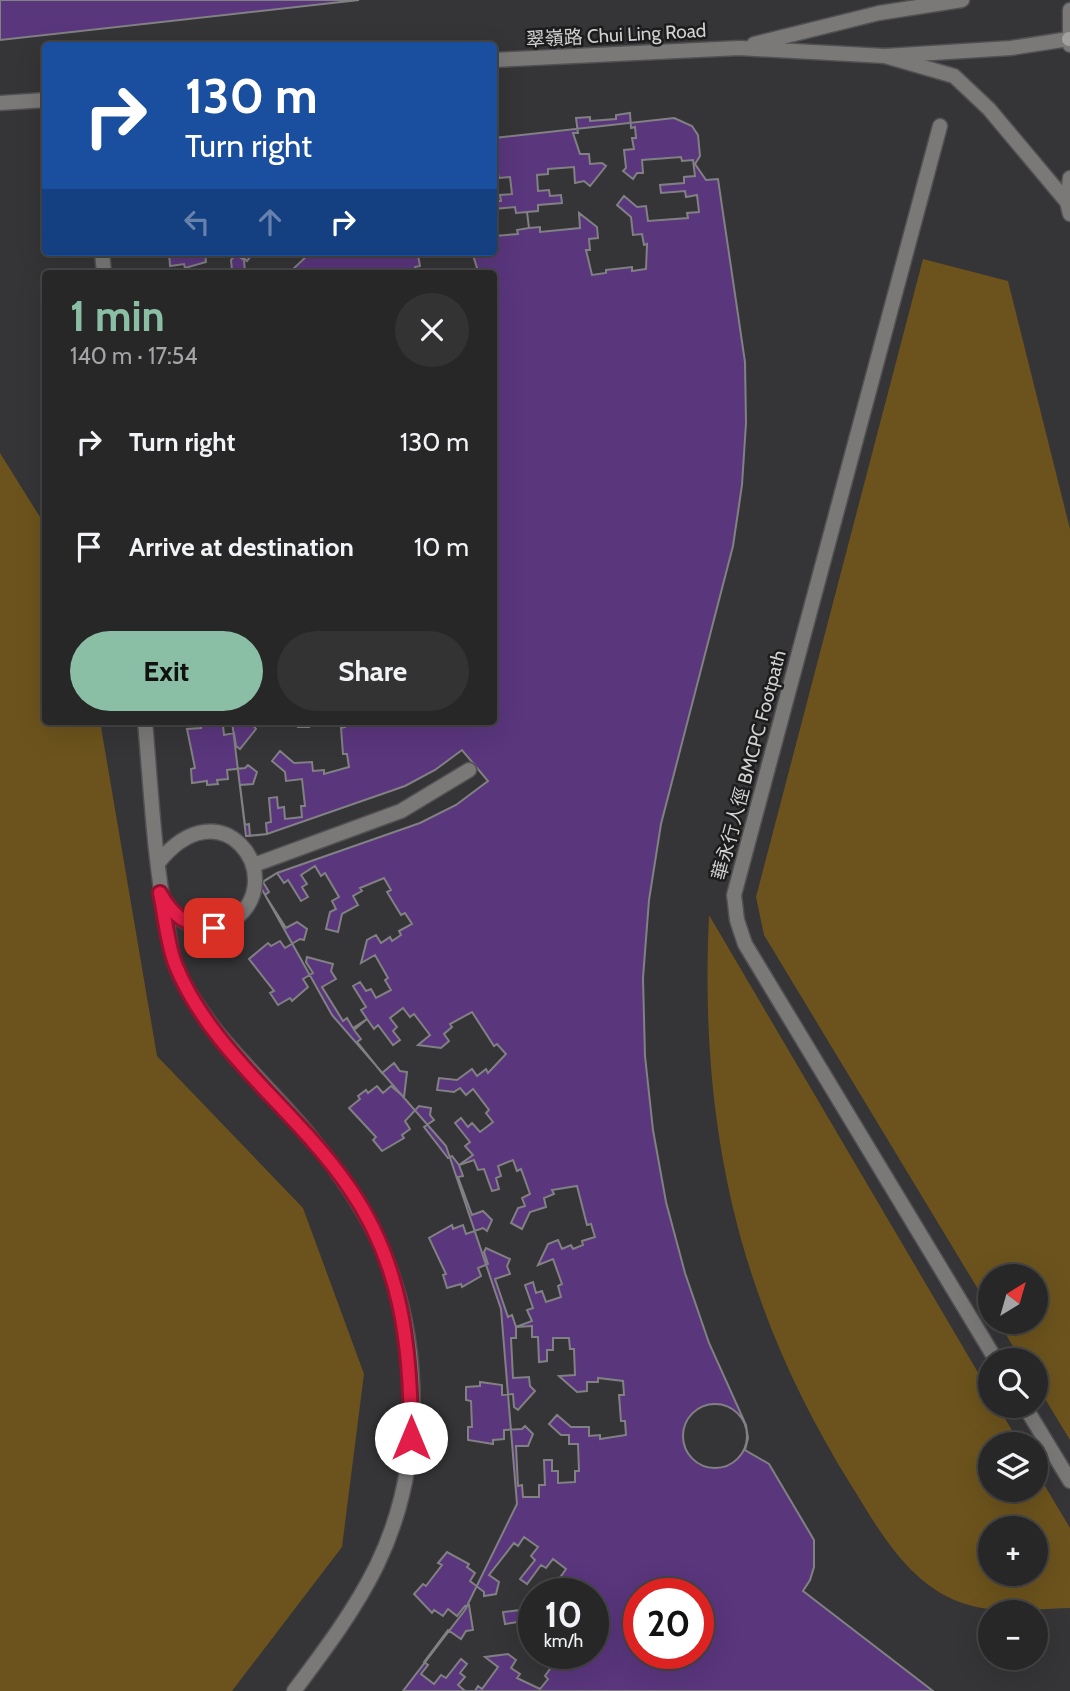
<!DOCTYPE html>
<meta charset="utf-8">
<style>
body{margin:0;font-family:Cabin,"Noto Sans TC",sans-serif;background:#343334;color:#f1f3f6;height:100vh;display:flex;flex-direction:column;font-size:26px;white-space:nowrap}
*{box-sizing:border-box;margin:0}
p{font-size:23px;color:#a5a5a8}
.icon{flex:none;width:38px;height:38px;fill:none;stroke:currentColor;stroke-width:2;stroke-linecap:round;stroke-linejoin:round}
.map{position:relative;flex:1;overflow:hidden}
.sheet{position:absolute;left:42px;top:270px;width:455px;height:455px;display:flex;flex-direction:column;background:#282728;border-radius:7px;box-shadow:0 7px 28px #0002,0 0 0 2px #444445}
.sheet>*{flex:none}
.guide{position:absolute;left:42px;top:42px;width:455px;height:214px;border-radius:7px;box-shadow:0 7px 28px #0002,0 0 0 2px #444445;background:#1a4fa0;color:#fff;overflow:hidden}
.needle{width:46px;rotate:37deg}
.buttons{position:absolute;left:978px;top:1264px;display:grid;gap:14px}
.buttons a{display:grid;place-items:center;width:70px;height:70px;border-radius:50%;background:#282728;box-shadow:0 7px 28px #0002,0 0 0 2px #444445;font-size:35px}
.speed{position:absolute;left:518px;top:1578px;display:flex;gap:14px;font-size:35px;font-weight:700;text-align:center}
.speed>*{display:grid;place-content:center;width:91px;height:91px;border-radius:50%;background:#282728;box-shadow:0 7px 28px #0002,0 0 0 2px #444445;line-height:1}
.speed small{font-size:18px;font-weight:400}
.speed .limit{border:10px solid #d22;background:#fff;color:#111}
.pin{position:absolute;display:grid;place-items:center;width:60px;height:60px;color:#fff;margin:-30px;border-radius:14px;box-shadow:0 4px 10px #0006}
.me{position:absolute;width:77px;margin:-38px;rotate:0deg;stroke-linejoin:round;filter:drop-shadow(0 0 5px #0008)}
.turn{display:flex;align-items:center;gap:24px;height:147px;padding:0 28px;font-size:32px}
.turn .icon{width:91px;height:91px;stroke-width:2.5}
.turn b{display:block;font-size:49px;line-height:60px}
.lanes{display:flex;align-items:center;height:66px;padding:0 28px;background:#0003;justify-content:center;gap:35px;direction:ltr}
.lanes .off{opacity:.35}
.round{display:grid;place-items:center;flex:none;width:74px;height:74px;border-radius:37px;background:#343334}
.overview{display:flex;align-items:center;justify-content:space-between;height:119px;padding:0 28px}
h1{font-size:42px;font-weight:800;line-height:52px;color:#8abfa5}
.primary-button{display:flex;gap:14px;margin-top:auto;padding:14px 28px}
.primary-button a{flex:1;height:80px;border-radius:42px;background:#8abfa5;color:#111;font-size:28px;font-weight:800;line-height:80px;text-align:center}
.primary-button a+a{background:#343334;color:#f1f3f6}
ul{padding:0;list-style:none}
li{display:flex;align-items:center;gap:21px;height:105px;padding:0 28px}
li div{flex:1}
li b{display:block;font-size:26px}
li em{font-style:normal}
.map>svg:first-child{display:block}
.green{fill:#6c531d;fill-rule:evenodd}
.building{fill:#5a367d;stroke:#818083;stroke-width:2;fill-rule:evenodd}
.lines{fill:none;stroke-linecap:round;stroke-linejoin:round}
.service-casing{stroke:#515052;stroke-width:17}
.pedestrian-casing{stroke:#515052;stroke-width:17}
.minor-casing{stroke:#515052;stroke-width:17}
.tertiary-casing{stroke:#515052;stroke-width:17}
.secondary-casing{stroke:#515052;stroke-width:17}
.service{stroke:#7a7978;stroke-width:14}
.pedestrian{stroke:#7a7978;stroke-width:14}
.minor{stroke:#7a7978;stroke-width:14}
.tertiary{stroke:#7a7978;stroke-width:14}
.secondary{stroke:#a1a09e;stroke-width:14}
.route-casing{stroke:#92132f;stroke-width:18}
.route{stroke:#e11d48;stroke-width:12}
.labels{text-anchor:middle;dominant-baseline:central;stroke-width:5;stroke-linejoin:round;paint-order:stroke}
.street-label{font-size:19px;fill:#d1d1d2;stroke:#1c1c1d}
</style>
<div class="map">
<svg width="1070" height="1691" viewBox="0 0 1070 1691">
<rect width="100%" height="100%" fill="#353436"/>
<path class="green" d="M923 259 1008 281 1070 529V1440L1036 1384V1360H1021L998 1321H1036V1276H990V1309L764 935 756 897Z
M0 453 45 525 46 721H100L157 1056 303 1208 364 1374 342 1547 232 1691H0Z
M709 915 990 1393V1405H997L1020 1444H990V1489H1036V1471L1070 1528V1608C1027 1609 985 1617 946 1596 902 1573 876 1525 851 1485 738 1303 699 1127 709 915ZM990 1528H1036V1573H990Z"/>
<path class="building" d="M0 0H359L0 40Z
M630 113 631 128 635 127 636 138H632L634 149 624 150 626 168 623 171 633 179 637 173H643L642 160 681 157 682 161 693 160 695 176 684 177V183L660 185 661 193 685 191 686 197 697 195 699 212 687 213 688 218 648 221 646 206 637 207 624 196 617 205 631 217 633 235 642 234 644 245 647 244 646 269 632 271V267L606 270V273L592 275 586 250H590L589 239 598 238 597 227 579 213 580 228 540 232V227L529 228 527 212 538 211V205L562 203 561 195 550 196 549 190 538 191 537 175 548 174V169L574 167 575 183 584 181 590 186 606 166 602 163 590 164 589 154H580L573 133H578L576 118 590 117V121L616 119V115Z
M674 118 692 126 698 135 700 156 695 164 706 180 718 179 745 362 746 423 742 485 733 546 661 824 649 900 643 978 645 1056 653 1130 666 1202 685 1273 709 1343 746 1425 748 1438 745 1450 769 1464 814 1540V1567L810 1580 803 1591 933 1691H403L465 1610 517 1504 501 1309 446 1146 332 1015 259 884 277 873 420 823 456 805 488 781 462 750 435 770 405 786 267 834 246 836 232 721H494V273H245L244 260 232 252H494V138ZM534 1594H593V1654H534ZM639 1594H698V1654H639Z
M494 174H498L499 178 510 177 512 194 500 195 501 201H494Z
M515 207 516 213 527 212 529 228 517 230 518 234 494 236V209Z
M169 252H213L205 253 206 262 185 268 184 264 170 266Z
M254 252H311L289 273 250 270V273H220L232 270 231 260 237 253 247 261Z
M427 252H472L478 271 416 273 415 267 420 266 418 255H427Z
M250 721H290L298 727H309L308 721H344L345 727 341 728 343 754H347L349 767 324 774V770L313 771 312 762 294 763 280 751 272 761 285 772 286 781 302 779 305 806H301L302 817 285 819 284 807 278 808 277 797 269 798 271 822 266 823 267 834 250 836 249 824 245 825 240 785 253 784 257 772 248 765 245 768 227 770 228 779 217 780 218 784 207 785V781L192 783 191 769 195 768 187 729 201 728V723L223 725 224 735 234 733 236 746 240 749 256 729Z
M315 866 321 876 325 873 339 897 332 901 336 909 330 912 326 929 338 932 342 914 358 905 353 896 362 891 360 888 384 878 391 890 387 892 401 915 405 913 412 924 399 931 401 935 392 941 390 937 381 943 376 935 367 940 361 963 375 955 388 978 385 980 391 990 376 998 371 989 366 991 360 982 353 986 366 1007 361 1010 367 1019 353 1028 347 1018 343 1021 322 987 336 979 331 971 333 964 307 957 306 962 313 973 303 979 308 987 292 1001 290 998 278 1005 270 993 274 991 249 959 268 943 271 946 280 941 285 948 300 939 304 940 307 929 297 922 286 928 265 895 269 892 263 882 277 873 284 883 288 880 301 901 308 897 302 887 307 884 301 875Z
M403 1008 410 1017 414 1014 430 1035 418 1045 441 1048 449 1041 444 1034 452 1027 450 1024 472 1012 494 1046 497 1044 506 1054 488 1073 486 1069 477 1076 472 1069 457 1080 439 1078 437 1090 454 1092 460 1088 466 1095 473 1089 489 1110 486 1113 493 1122 480 1132 472 1123 468 1127 461 1118 455 1123 470 1142 465 1146 473 1155 459 1165 452 1156 448 1158 424 1127 434 1120 430 1115 431 1108 419 1106 405 1121 410 1129 402 1135 404 1138 382 1151 373 1140 376 1137 349 1108 360 1099 358 1096 366 1090 368 1093 377 1086 383 1093 391 1086 404 1097 407 1072 400 1071 394 1063 382 1073 357 1042 361 1039 354 1030 367 1019 374 1029 378 1025 393 1045 400 1040 393 1031 397 1027 390 1018Z
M474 1160 478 1170 484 1169 492 1191 499 1189 496 1178 501 1176 498 1166 513 1160 517 1171 521 1169 530 1194 522 1198 525 1206 518 1208 511 1223 522 1229 530 1212 546 1207 544 1198 554 1194 552 1190 577 1186 587 1225 591 1224 595 1237 582 1241 583 1245 573 1249 571 1245 562 1249 558 1240 548 1244 538 1265 553 1259 562 1284 558 1286 561 1297 546 1302 542 1291 536 1293 533 1282 525 1285 533 1308 527 1310 532 1321 516 1327 512 1315 508 1317 495 1279 510 1274 507 1266 510 1259 486 1248 484 1252 488 1264 478 1268 481 1276 462 1287 461 1284 447 1288 443 1275 446 1274 429 1238 452 1225 453 1229 463 1225 466 1234 483 1228 487 1231 492 1220 483 1211 472 1215 458 1177 463 1176 459 1165Z
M532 1326V1337H538L539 1362 547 1361V1350H553V1338H569L570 1349H574L575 1375 559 1376 577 1392 587 1391V1382H598V1378L623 1381 624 1395H619L621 1421H625L626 1435 600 1439V1435L589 1436V1427H571L557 1415 549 1424 561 1435H569V1444H578L579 1471H575V1482L558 1483V1471H552V1460H544L545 1485H539V1497H523L522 1485 518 1486 516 1446H528L533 1434 525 1426 522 1429 504 1430V1439L493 1440V1444L468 1440V1427H472L471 1401 466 1400V1387L480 1386V1382L502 1385V1395L513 1394 514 1407 518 1410 535 1391 530 1386 529 1377 513 1378 511 1338H516V1327Z
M683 1436a32 32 0 1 1 64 0a32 32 0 1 1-64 0Z
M524 1537 538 1547 531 1556 535 1560 520 1579 527 1584 541 1565 546 1568 553 1559 566 1569 559 1579 563 1582 553 1594H534V1609L525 1603 520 1610 503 1612 505 1624 524 1621 534 1629V1654H567L564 1658 560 1655 545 1676 548 1679 540 1689 517 1678 520 1674 511 1668 516 1660 508 1654 485 1657 498 1667 482 1689 478 1686 475 1691H465L458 1685 465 1677 460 1673 467 1664 461 1659 446 1678 441 1675 434 1684 421 1674 428 1665 424 1662 448 1630 461 1639 466 1631 473 1630 469 1605 465 1606 457 1616 448 1609 443 1616 434 1610 432 1613 414 1594 423 1584 426 1586 442 1565 438 1563 447 1552 469 1564 467 1567 475 1573 470 1581 484 1592V1596L496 1594 499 1582 489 1575 514 1543 518 1546Z"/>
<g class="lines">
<g class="service-casing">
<path id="service" d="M102 252 104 273
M145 721C151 789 154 858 167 925 170 939 171 955 176 967 207 1035 264 1079 310 1136 337 1170 362 1205 380 1244 424 1342 424 1468 377 1565 355 1610 324 1651 294 1691
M158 863C221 783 289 876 236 918 227 924 217 928 206 927 187 926 173 917 164 900
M254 865 401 811 469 770"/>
</g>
<g class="pedestrian-casing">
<path id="pedestrian" d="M940 126 734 895 737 920 745 944 996 1360
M1024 1405 1070 1481"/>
</g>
<g class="minor-casing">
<path id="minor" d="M754 44 879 13 962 0
M494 60 739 48 885 56 1011 48 1069 39
M0 103 46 100"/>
</g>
<g class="tertiary-casing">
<path id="tertiary" d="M1070 10V45
M885 56 954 76 989 109 1067 202
M1070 178 1067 202 1070 214"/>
</g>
<g class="secondary-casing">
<path id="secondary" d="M1069 39H1070"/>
</g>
<use href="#service" class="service"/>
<use href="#pedestrian" class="pedestrian"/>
<use href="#minor" class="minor"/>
<use href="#tertiary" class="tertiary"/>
<use href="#secondary" class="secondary"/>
</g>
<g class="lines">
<g class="route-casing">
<path id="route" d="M214 928C187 926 173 917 160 893 165 916 167 944 176 966 211 1052 296 1110 348 1186 402 1263 411 1347 411 1438"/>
</g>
<use href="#route" class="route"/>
</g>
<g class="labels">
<g class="street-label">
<text transform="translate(616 35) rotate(-3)">翠嶺路 Chui Ling Road</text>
<text transform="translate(749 765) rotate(-75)">華永行人徑 BMCPC Footpath</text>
</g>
</g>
</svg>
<div class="buttons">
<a><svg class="needle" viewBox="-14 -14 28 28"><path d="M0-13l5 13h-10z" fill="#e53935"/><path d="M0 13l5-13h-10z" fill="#a5a5a8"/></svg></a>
<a><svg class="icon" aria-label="search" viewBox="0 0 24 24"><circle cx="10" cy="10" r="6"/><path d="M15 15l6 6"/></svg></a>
<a><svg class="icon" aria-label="layers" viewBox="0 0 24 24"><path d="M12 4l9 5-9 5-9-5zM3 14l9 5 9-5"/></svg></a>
<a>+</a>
<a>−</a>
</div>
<div class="speed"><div>10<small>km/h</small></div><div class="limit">20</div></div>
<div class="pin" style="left:214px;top:928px;background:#d93025"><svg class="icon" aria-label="arrive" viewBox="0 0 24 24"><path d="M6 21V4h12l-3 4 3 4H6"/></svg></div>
<svg class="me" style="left:411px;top:1438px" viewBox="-20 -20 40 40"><circle r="19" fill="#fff"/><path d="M0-13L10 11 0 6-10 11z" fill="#e11d48"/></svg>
<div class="guide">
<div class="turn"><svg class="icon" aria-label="right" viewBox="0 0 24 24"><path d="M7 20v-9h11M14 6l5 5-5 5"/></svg><div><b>130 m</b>Turn right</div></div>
<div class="lanes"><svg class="icon off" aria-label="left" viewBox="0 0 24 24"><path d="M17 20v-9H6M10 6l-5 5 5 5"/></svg><svg class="icon off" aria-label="ahead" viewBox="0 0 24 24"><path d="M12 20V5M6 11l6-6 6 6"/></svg><svg class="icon" aria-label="right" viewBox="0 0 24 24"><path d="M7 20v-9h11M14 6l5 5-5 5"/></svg></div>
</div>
<section class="sheet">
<div class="overview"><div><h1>1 min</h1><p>140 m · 17:54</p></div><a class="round"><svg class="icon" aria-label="close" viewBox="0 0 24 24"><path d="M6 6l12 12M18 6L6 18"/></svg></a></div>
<ul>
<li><svg class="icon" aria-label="right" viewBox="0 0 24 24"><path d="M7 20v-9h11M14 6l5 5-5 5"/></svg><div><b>Turn right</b></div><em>130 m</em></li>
<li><svg class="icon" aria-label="arrive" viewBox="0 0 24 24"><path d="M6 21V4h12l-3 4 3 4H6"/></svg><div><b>Arrive at destination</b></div><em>10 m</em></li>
</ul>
<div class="primary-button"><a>Exit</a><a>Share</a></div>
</section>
</div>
